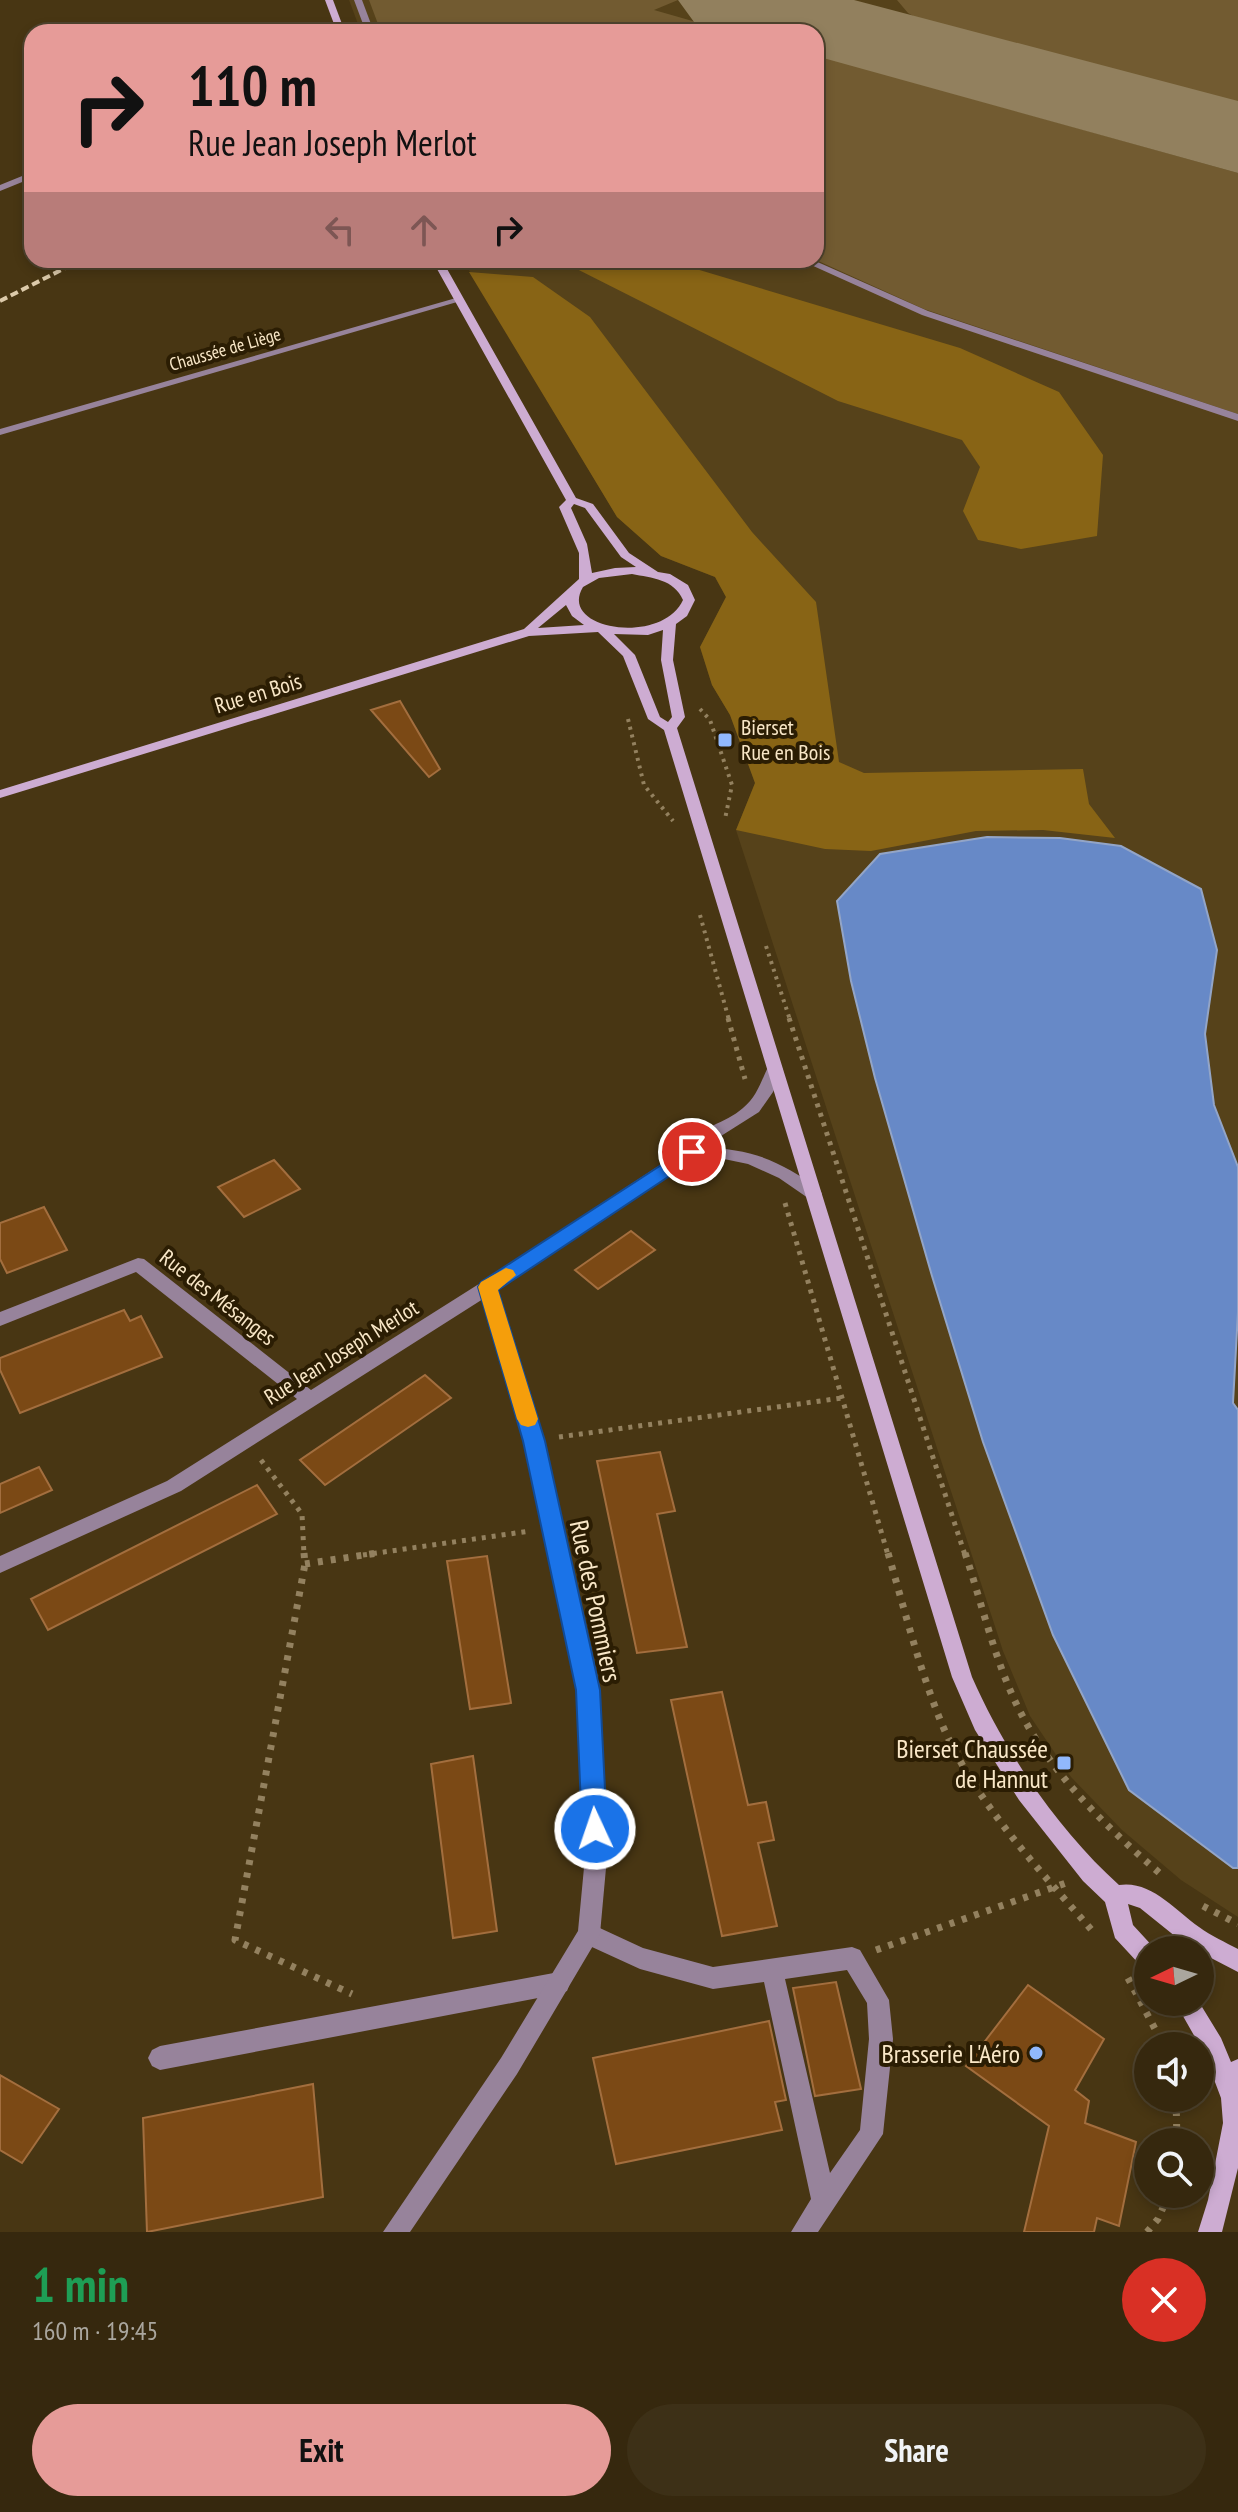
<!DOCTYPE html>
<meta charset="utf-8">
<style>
body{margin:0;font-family:"PT Sans Narrow",sans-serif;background:#3d3017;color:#f1f3f6;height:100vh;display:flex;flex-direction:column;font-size:30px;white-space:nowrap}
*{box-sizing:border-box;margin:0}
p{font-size:26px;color:#aaa69e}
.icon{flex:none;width:44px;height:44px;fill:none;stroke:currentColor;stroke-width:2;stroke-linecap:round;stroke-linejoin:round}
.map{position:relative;height:2232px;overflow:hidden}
.sheet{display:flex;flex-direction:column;background:#36280e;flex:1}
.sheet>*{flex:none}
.banner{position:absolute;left:24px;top:24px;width:800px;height:244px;border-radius:24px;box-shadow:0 4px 12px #0003,0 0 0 2px #50442e;background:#e69b98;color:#111;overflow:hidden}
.needle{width:52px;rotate:265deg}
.tools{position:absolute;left:1134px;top:1936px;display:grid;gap:16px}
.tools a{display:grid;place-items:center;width:80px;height:80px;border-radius:50%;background:#36280e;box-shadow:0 4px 12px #0003,0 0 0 2px #50442e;font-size:40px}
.pin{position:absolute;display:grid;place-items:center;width:68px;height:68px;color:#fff;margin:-34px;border:4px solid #fff;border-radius:50%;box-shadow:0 2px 8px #0007}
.me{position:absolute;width:88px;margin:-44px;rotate:357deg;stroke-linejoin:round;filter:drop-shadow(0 0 6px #0008)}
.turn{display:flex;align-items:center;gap:28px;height:168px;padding:0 32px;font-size:36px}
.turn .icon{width:104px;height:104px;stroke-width:2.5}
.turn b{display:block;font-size:56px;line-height:68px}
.lanes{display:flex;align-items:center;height:76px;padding:0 32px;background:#0003;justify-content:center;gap:40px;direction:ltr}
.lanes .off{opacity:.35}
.round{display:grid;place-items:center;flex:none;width:84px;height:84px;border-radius:42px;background:#3d3017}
.headline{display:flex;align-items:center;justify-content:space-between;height:136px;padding:0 32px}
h1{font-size:48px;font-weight:600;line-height:60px;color:#1e9e55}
.button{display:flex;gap:16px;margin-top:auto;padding:16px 32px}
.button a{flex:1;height:92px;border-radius:48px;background:#e69b98;color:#111;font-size:32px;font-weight:600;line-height:92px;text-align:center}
.button a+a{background:#3d3017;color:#f1f3f6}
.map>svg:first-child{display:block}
.built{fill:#56421a}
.green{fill:#725b31}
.forest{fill:#886415}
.water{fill:#6789c7;stroke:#93a5c7;stroke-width:2}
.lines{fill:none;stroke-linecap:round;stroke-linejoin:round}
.taxiway{fill:#92805e;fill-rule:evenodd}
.runway{fill:#92805e;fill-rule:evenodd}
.building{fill:#7b4915;stroke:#a36e3e;stroke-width:2}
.path-far2{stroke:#93815f;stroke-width:4;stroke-dasharray:3 5;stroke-linecap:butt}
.path-far1{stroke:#93815f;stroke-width:5;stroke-dasharray:4 6;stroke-linecap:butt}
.path{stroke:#93815f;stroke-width:7;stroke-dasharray:5 8;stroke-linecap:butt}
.lane{fill:#97839b;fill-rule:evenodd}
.street{fill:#97839b;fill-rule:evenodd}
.secondary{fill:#cdacd2;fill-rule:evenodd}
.rail-far1{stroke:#dccaaa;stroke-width:3;stroke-dasharray:6 3;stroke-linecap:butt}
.rail{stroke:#dccaaa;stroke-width:4;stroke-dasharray:8 4;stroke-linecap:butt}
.route{fill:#1a73e8;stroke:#114b97;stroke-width:2}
.slow{fill:#f59e0b}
.poi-dot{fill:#91b8fd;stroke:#2b1d03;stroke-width:3}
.labels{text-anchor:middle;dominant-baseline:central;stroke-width:8;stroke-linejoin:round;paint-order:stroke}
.far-street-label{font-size:18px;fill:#f9e7c7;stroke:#2b1d03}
.street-label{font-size:22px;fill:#f9e7c7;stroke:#2b1d03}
.poi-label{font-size:22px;fill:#f9e7c7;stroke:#2b1d03;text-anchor:start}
.near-street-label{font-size:26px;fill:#f9e7c7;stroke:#2b1d03}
.near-poi-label{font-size:26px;fill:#f9e7c7;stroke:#2b1d03;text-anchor:end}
</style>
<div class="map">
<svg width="1238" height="2232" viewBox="0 0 1238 2232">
<rect width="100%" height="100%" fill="#483613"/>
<path class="built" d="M349 0H1238V1917L1181 1880 1122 1830 1071 1777 1030 1716 1003 1651 736 830 755 783 730 715 712 685 700 647 726 597 715 577 661 556 617 517 463 260H816V32H361Z"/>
<path class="green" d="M369 0H678L654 10 731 32H381Z
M897 0H1238V103L920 20 908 13Z
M816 55 1238 173V414L924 309 816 260Z"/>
<path class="forest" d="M559 260H666L960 348 1059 392 1103 455 1097 536 1021 549 978 540 963 511 980 467 962 440 838 401Z
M469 272 533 277 590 317 752 532 816 602 839 762 864 773 1083 769 1089 804 1115 838 1043 830 976 831 871 851 825 849 736 830 755 783 730 715 712 685 700 647 726 597 715 577 661 556 617 517Z"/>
<path class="water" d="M987 837 1060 838 1121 846 1201 889 1217 950 1205 1034 1214 1105 1238 1167V1312L1233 1403 1238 1410V1868H1233L1129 1790 1053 1635 983 1442 932 1276 875 1078 851 981 837 901 880 854Z"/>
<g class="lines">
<path class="taxiway" d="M792 0H834L838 8 858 19 997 58 1004 68 997 78 981 82 828 37 806 25Z"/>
<path class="runway" d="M678 0H854L1238 101V173L816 56V32H728L694 22Z"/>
</g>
<path class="building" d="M400 701 440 769 429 777 371 710Z
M274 1160 300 1189 244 1217 218 1187Z
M44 1207 67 1250 7 1273 0 1259V1223Z
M631 1231 655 1250 598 1289 575 1270Z
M124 1310 130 1321 141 1316 162 1357 20 1413 0 1370V1358Z
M425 1375 451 1398 325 1485 300 1460Z
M660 1452 675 1511 657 1514 687 1647 637 1653 597 1461Z
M39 1467 52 1490 0 1513V1484Z
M257 1485 277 1514 48 1630 31 1599Z
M487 1556 511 1703 470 1709 447 1561Z
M722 1692 748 1805 766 1802 774 1840 758 1843 777 1926 722 1936 671 1700Z
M473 1756 497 1931 453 1938 431 1764Z
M836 1982 861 2089 815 2096 793 1988Z
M1028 1985 1104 2039 1075 2090 1089 2101 1085 2123 1136 2142 1119 2226 1097 2218 1094 2232H1024L1049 2126 966 2066Z
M769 2021 786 2100 775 2102 782 2130 616 2164 593 2058Z
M0 2075 59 2109 22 2163 0 2150Z
M313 2084 323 2197 147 2232 143 2118Z"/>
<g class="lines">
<path class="path-far2" d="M700 709 710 720 732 785 725 819
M628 719 644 785 673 821
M700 915 729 1020
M766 946 790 1020"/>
<path class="path-far1" d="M728 1018 745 1079
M789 1018 965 1555
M785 1203 888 1555
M559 1437 842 1398
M261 1460 302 1514 304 1555
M363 1555 530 1531"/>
<path class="path" d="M304 1553 305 1564 235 1940 352 1994
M888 1553C904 1608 918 1664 939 1717 972 1800 1039 1869 1096 1935
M965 1553C981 1601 993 1653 1014 1699 1047 1771 1104 1825 1163 1876
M305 1564 377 1553
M1203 1906 1238 1924
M876 1950 1066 1883
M1128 1978 1164 2046
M1141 1998 1148 1989
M1176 2098 1177 2142
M1147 2232 1158 2219 1169 2194"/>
<path class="lane" d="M354 0H362L374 32H366Z
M800 260H813L928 311 1238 414V421L922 315Z
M589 1923 643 1948 713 1967 852 1947 860 1950 889 2000 893 2039 883 2134 818 2232H791L811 2199 764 1982 713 1989 640 1969 581 1942 578 1934 581 1926ZM847 1970 867 2003 869 2039 860 2130 830 2173 785 1979Z
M559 1972 567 1975 570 1983 567 1991 559 1994 160 2070 152 2066 148 2058 152 2050 160 2046Z"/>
<path class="street" d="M32 172V178L0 191V185Z
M456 298 464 300 0 435V429Z
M775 1064 783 1069 773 1092 759 1112 702 1148C751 1148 781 1161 820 1190L822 1194 820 1198H808L779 1178 748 1164 724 1159H694L497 1289 543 1441 598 1690 607 1857 600 1934 517 2074 410 2232H383L501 2058 578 1931 585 1857 578 1690 525 1441 483 1299 181 1491 0 1573V1556L167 1481 297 1399 136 1272 0 1326V1312L138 1258 144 1259 311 1390 482 1282 686 1148C699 1126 725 1124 743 1108 757 1097 761 1081 769 1065Z"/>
<path class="secondary" d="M325 0H333L345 32H337Z
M432 260H442L576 498 593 504 629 553 658 572 670 574 688 585 695 600 687 616 676 624 673 660 685 717 677 728 972 1677C1005 1752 1058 1830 1119 1885 1151 1880 1175 1910 1199 1927 1211 1936 1225 1942 1238 1949V1972L1186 1945 1140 1908 1128 1904 1133 1925 1156 1950H1148V1968L1140 1965 1115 1938 1105 1902 1083 1881 1019 1800 975 1730 952 1677 664 730 648 719 623 656 598 632 529 636 0 798V790L524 629 579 579V553L559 507 566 500ZM574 504 585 508 621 557 636 567 615 568 592 573 587 544 571 508ZM632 574C652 578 674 579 683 600 662 646 557 630 583 587L599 578ZM566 605 572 616 584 625 538 628ZM663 630 661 660 672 717 668 722 660 717 635 655 614 634 648 635Z
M1175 2002H1199L1221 2038 1231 2062 1238 2059V2168L1222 2232H1198L1208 2200 1223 2123 1221 2098 1204 2053Z"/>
<path class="rail-far1" d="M73 264 82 260"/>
<path class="rail" d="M0 301 77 262"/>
</g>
<path class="route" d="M692 1145 698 1147 701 1152 698 1157 498 1290 545 1441 600 1690 607 1829 603 1837 595 1840 586 1837 582 1829 576 1690 523 1441 478 1287 481 1282Z"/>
<path class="slow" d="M506 1268 513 1270 516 1275 498 1290 538 1419 535 1425 528 1427 521 1425 517 1419 478 1287 481 1282Z"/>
<g class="poi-dot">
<rect x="717" y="732" width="16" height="16" rx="4"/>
<rect x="1056" y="1755" width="16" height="16" rx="4"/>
<circle cx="1036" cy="2053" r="8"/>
</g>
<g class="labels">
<g class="far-street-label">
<text transform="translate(225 349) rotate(-16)">Chaussée de Liège</text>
</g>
<g class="street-label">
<text transform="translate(258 693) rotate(-17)">Rue en Bois</text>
<text transform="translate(218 1297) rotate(38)">Rue des Mésanges</text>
<text transform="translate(341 1352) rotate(-32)">Rue Jean Joseph Merlot</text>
</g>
<g class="poi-label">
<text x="741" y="727">Bierset<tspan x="741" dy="25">Rue en Bois</tspan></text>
</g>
<g class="near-street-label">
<text transform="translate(596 1601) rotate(78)">Rue des Pommiers</text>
</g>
<g class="near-poi-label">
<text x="1048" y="1748">Bierset Chaussée<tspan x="1048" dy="30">de Hannut</tspan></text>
<text x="1020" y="2053">Brasserie L'Aéro</text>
</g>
</g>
</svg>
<div class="tools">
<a><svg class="needle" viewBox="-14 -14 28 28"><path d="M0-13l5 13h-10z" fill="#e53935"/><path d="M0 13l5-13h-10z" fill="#aaa69e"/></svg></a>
<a><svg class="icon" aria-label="sound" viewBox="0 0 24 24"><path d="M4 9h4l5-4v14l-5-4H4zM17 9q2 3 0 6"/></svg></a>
<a><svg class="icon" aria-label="search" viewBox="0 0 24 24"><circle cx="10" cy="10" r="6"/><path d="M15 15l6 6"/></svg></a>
</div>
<div class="pin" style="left:692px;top:1152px;background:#d93025"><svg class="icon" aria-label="arrive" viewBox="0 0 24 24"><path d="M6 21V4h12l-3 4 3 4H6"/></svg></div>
<svg class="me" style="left:595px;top:1829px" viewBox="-20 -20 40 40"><circle r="17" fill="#1a73e8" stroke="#fff" stroke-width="3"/><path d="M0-11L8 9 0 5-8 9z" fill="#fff"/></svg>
<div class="banner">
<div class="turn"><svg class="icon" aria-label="right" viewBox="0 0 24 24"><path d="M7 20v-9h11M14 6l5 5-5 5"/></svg><div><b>110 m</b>Rue Jean Joseph Merlot</div></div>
<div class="lanes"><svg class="icon off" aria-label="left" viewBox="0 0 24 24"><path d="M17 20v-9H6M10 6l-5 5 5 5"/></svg><svg class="icon off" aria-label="ahead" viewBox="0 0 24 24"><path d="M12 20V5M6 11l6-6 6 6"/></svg><svg class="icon" aria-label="right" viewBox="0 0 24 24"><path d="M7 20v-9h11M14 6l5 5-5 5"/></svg></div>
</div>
</div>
<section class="sheet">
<div class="headline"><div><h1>1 min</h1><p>160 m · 19:45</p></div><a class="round" style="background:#d93025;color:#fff"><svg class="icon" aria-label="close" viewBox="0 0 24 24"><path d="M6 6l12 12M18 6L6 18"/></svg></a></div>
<div class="button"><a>Exit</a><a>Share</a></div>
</section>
